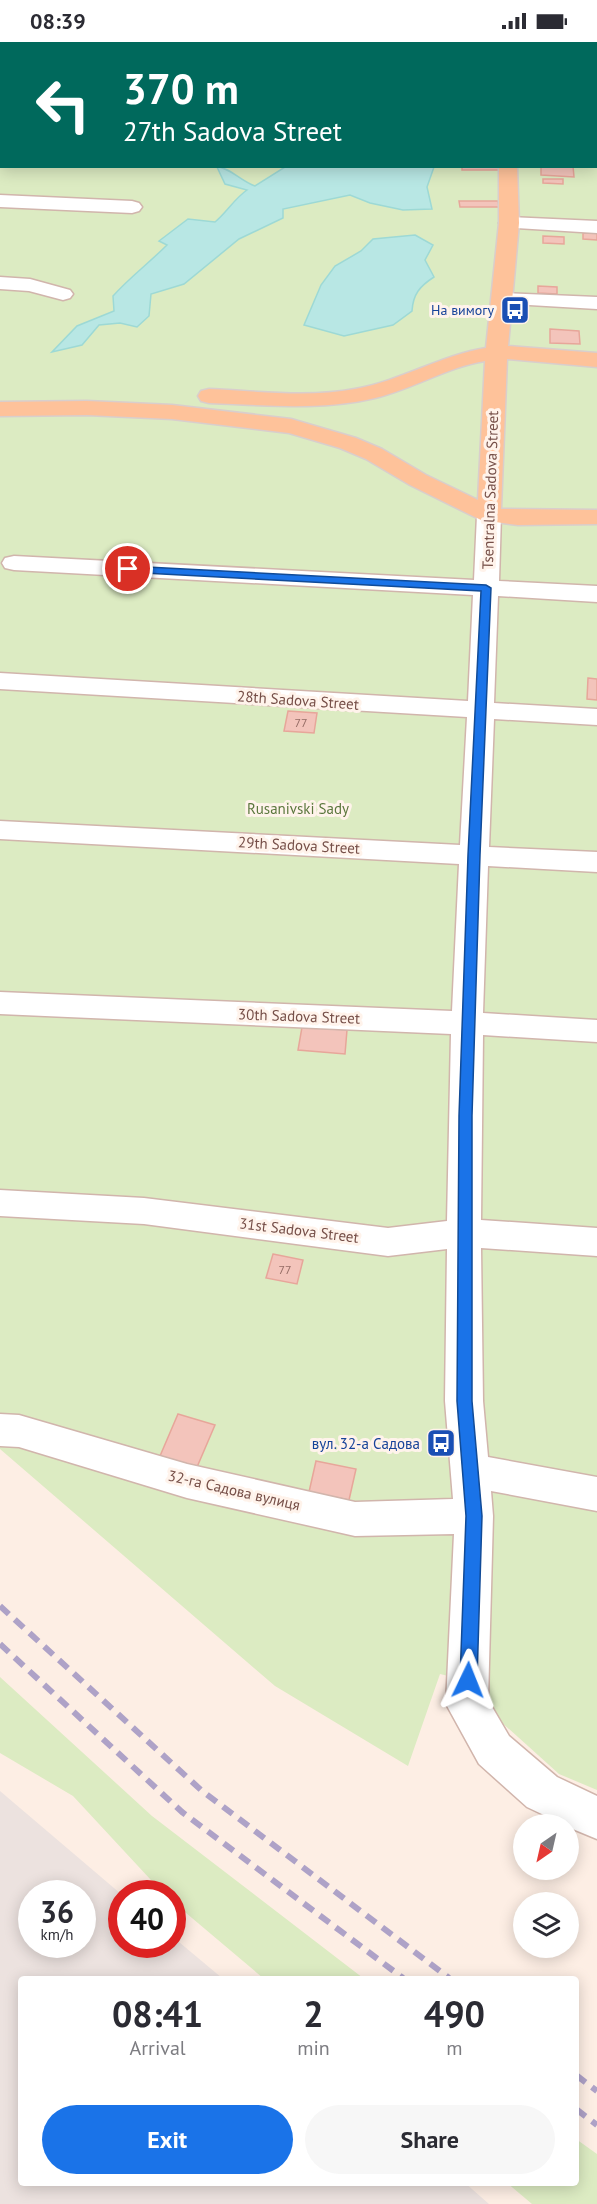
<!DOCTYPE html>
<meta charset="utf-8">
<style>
body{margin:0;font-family:"PT Sans",sans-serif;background:#f7f7f7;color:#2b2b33;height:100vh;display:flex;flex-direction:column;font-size:22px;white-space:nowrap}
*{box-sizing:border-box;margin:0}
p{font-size:20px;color:#7c7c81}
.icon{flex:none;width:33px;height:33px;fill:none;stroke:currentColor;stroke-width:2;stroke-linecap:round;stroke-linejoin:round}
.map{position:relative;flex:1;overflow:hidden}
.panel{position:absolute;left:18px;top:1934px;width:561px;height:210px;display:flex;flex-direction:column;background:#fff;border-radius:6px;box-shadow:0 3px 15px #0003}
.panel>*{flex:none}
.banner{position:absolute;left:0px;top:0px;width:597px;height:126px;box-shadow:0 3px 15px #0003;background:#00695c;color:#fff;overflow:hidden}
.needle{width:39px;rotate:214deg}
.buttons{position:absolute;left:513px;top:1772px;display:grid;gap:12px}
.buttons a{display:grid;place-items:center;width:66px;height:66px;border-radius:50%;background:#fff;box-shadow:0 3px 15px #0003;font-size:30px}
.speed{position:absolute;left:18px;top:1838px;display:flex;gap:12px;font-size:30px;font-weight:700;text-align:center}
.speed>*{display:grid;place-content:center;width:78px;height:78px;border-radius:50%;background:#fff;box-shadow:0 3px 15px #0003;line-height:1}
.speed small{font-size:15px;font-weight:400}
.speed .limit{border:9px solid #d22;background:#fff;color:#111}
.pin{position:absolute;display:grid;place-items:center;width:51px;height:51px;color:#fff;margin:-26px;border:3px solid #fff;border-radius:50%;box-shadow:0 2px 6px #0007}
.me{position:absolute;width:66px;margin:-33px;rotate:2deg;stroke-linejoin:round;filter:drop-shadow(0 0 4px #0008)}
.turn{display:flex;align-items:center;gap:21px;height:126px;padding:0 24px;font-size:27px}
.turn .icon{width:78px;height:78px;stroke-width:2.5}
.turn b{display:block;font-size:42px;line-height:51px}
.eta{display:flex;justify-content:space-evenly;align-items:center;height:102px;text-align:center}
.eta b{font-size:36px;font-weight:700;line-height:42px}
.cta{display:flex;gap:12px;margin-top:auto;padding:12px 24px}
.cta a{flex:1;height:69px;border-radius:36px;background:#1a73e8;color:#fff;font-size:24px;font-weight:700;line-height:69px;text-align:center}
.cta a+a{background:#f7f7f7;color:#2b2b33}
.status{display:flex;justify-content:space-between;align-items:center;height:42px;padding:0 30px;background:#fff;direction:ltr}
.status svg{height:16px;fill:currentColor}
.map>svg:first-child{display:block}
.industrial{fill:#ece2df;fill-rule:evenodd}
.green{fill:#dcebc2;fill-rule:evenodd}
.water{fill:#b8e7e4;stroke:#9dd9d5;stroke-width:1.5}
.building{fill:#f3c4bb;stroke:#e7a69a;stroke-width:1.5}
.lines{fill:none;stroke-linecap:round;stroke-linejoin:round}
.minor-casing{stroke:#d1b5ac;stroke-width:3}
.major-casing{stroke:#d9cecc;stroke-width:3}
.minor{fill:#fff;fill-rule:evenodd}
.major{fill:#fec29a;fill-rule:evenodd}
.rail{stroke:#aea2c7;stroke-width:6;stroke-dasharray:12 8;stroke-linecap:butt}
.route{fill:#1a73e8;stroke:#114b97;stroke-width:1.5}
.labels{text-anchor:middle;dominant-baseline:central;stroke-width:6;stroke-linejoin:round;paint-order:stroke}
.number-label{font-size:12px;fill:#956c65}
.far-transit-label{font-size:14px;fill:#164399;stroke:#fff3eb;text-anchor:end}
.street-label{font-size:15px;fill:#764f48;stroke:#fff3eb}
.park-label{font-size:15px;fill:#5b773d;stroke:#fff3eb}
.transit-label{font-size:15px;fill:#164399;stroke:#fff3eb;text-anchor:end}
</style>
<div class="status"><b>08:39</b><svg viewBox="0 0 49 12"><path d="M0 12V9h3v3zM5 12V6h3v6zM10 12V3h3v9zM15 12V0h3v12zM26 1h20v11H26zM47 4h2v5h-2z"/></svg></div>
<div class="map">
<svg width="597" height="2162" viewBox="0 0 597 2162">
<rect width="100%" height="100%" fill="#fdeee4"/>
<path class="industrial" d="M0 1749 121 1852 122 1902H172L173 1895 222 1936H21V2140H464L489 2162H0ZM32 1851H82V1902H32Z"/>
<path class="green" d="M0 0H597V1748L559 1732 489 1669 487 1643 440 1632 408 1724 275 1644 0 1407ZM2 2H596V124H2Z
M0 1635 152 1774 363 1936H263L173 1860 172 1851H163L73 1754 0 1711Z
M576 2097 597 2112V2162H532L507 2141 576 2140Z"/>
<path class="water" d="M217 125C229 125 242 140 255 144L285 125H434L427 145 432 167 403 168 370 161 350 153 283 167V176L239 197 184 242 151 252 149 274 137 285 120 281 99 283 82 303 52 310 77 284 114 269 113 254C130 235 149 221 167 203L159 199 188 177 215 180C227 170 234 157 247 148L225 142Z
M415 193 433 203 425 218 434 235C420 244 413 252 412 269L393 283 344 294 304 283 321 243 335 224 361 209 373 197Z"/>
<path class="building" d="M462 124H499V128H462Z
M541 124H573L574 135 541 133Z
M543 137H563V142L543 141Z
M459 159H498L499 165H460Z
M583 191H597V198L583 197Z
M543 194 564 195V202L543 201Z
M538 244 557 245V252L538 251Z
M550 287 579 289 580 302 550 301Z
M588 636 597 637V658L587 657Z
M288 669 317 671 314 691 284 689Z
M302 985 347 988 345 1012 298 1008Z
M273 1212 303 1218 297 1242 266 1236Z
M178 1372 215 1383 197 1425 160 1414Z
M316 1419 356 1427 349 1458 309 1450Z"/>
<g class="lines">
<g class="minor-casing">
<path id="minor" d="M228 0H244V2H228Z
M0 28H2V38H0Z
M596 50H597V60H596Z
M0 88H2V100H0Z
M596 110H597V122L596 121Z
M0 153 132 159 139 161 142 165 139 169 132 171 0 165Z
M509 175 597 179V191L502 185 499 181 502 177Z
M0 235 30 237 70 248 73 252 70 256 63 258 29 249 0 247Z
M503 251 597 255V267L496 261 493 257 496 253Z
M489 466 497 468 501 473 499 539 597 544V560L498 554 494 661 597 667V683L494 677 489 805 597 810V830L488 824 483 971 597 978V1000L483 993 481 1178 597 1186V1214L481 1206 483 1359 488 1415 597 1435V1469L491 1449 493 1474 488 1658 509 1694 557 1735 597 1754V1797L568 1785V1782H563L527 1765 479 1722 446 1662 454 1492 355 1494 187 1456 19 1405 0 1404V1372L19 1373 187 1422 355 1460 453 1457 445 1359 447 1207 388 1214 144 1182 0 1174V1148L144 1156 388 1186 447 1179 451 992 0 972V950L452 969 459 822 0 797V779L460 803 467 675 0 647V631L468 659 473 553 14 528 5 526 2 521 5 516 14 514 474 538 477 473 481 468Z"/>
</g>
<g class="major-casing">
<path id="major" d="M503 0H519V2H503Z
M499 124H517L519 181 508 304 597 311V325L507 317 501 467 597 468V482L518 483 481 478 410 443 366 417 340 406 289 391 172 377 87 373 0 374V360L87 359 172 363 291 377 356 396 382 407 426 433 478 458 485 319C447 325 413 347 375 356 320 369 265 363 209 361L201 359 198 354 201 349 209 347C257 349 308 356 355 347 401 339 441 313 486 306L499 181Z"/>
</g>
<use href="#minor" class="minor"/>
<use href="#major" class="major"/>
<path class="rail" d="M0 1564 201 1748 449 1936
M0 1602 182 1770 403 1936
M576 2033 597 2049
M576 2067 597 2083"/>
</g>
<path class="route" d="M128 524 486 543 491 546 480 813 472 1074V1359L482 1474 477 1638 474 1643 468 1646 462 1643 460 1638 466 1474 457 1359 459 1074 468 813 481 549 125 530 123 527Z"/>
<defs>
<g id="bus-square" transform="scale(1.5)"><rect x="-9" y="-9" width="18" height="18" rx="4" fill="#1a4fb4" stroke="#fff3eb"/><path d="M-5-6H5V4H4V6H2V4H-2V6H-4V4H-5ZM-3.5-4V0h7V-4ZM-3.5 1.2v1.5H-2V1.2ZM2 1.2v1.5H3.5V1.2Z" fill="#fff"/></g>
</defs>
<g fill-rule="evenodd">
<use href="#bus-square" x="515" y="268"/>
<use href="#bus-square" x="441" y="1401"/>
</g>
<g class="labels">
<g class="number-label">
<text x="301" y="680">77</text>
<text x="285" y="1227">77</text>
</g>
<g class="far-transit-label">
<text x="494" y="268">На вимогу</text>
</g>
<g class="street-label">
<text transform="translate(490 448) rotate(-88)">Tsentralna Sadova Street</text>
<text transform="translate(298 658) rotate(4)">28th Sadova Street</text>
<text transform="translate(299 803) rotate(3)">29th Sadova Street</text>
<text transform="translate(299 974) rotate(2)">30th Sadova Street</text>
<text transform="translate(299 1188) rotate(7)">31st Sadova Street</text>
<text transform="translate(234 1448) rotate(13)">32-га Садова вулиця</text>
</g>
<g class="park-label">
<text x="298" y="766">Rusanivski Sady</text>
</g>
<g class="transit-label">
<text x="420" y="1401">вул. 32-а Садова</text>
</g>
</g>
</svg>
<div class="buttons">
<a><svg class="needle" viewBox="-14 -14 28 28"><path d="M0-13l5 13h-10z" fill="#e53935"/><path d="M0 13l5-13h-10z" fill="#7c7c81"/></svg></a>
<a><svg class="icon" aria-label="layers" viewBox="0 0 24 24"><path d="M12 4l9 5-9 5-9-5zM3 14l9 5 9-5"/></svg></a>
</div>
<div class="speed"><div>36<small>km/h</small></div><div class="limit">40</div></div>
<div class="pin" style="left:128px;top:527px;background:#d93025"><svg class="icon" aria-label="arrive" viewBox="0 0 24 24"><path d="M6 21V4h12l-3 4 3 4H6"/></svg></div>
<svg class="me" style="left:468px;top:1638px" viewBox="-20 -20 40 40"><path d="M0-17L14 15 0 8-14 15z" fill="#1a73e8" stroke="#fff" stroke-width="4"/></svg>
<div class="banner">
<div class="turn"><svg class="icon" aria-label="left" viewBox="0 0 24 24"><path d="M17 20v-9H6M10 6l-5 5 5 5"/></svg><div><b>370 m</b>27th Sadova Street</div></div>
</div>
<section class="panel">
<div class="eta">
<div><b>08:41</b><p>Arrival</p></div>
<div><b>2</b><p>min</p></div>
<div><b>490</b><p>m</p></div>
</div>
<div class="cta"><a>Exit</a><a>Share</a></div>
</section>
</div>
